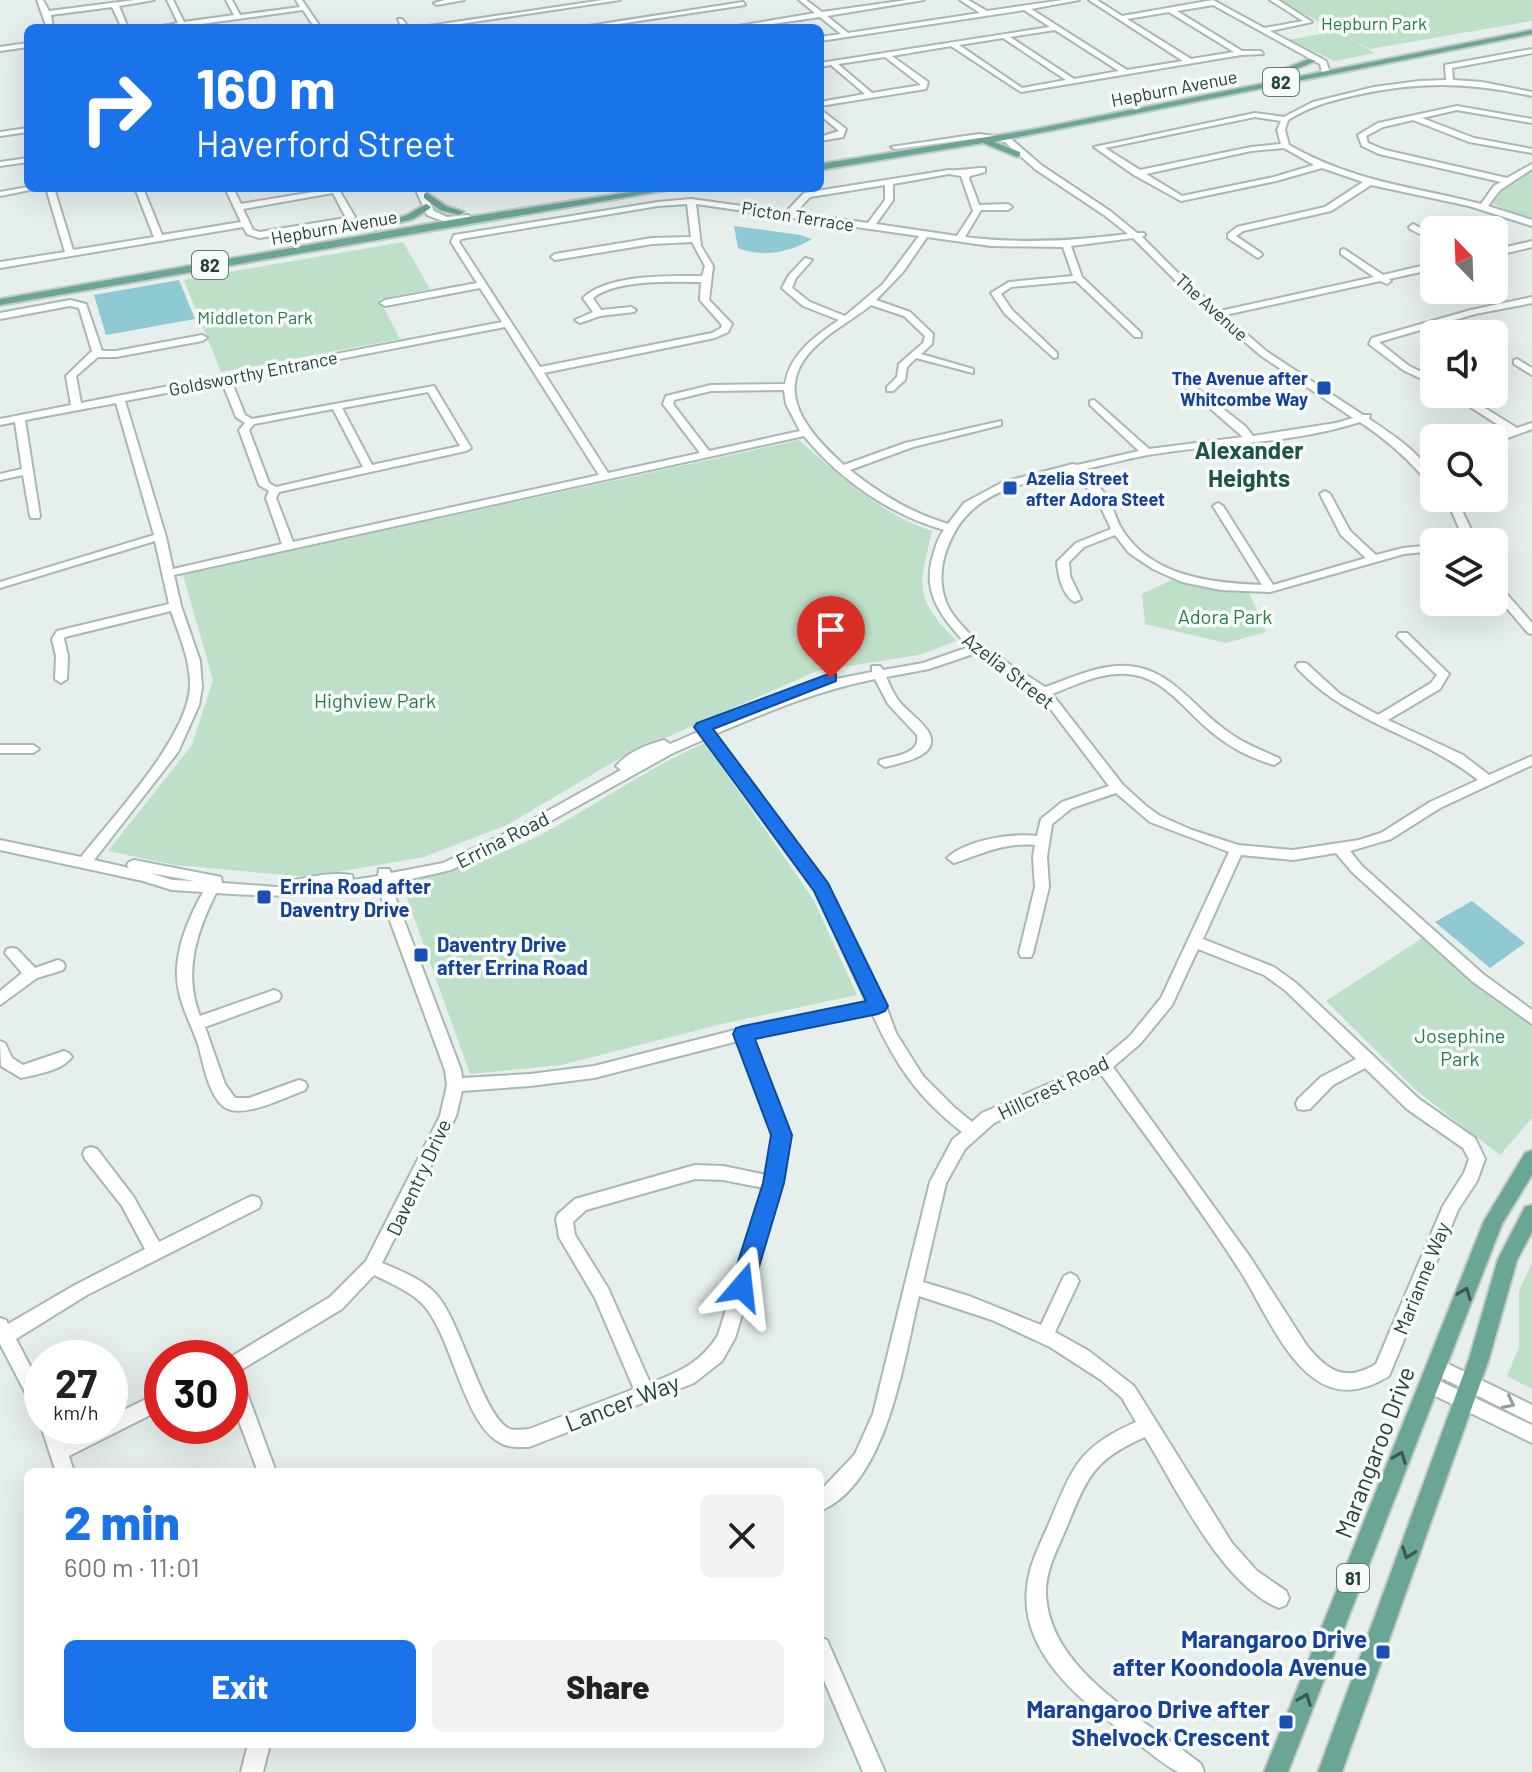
<!DOCTYPE html>
<meta charset="utf-8">
<style>
body{margin:0;font-family:Barlow,sans-serif;background:#f2f2f2;color:#222;height:100vh;display:flex;flex-direction:column;font-size:30px;white-space:nowrap}
*{box-sizing:border-box;margin:0}
p{font-size:26px;color:#767676}
.icon{flex:none;width:44px;height:44px;fill:none;stroke:currentColor;stroke-width:2;stroke-linecap:round;stroke-linejoin:round}
.map{position:relative;flex:1;overflow:hidden}
.details{position:absolute;left:24px;top:1468px;width:800px;height:280px;display:flex;flex-direction:column;background:#fff;border-radius:12px;box-shadow:0 8px 32px #0002}
.details>*{flex:none}
.banner{position:absolute;left:24px;top:24px;width:800px;height:168px;border-radius:12px;box-shadow:0 8px 32px #0002;background:#1a73e8;color:#fff;overflow:hidden}
.needle{width:52px;rotate:337deg}
.controls{position:absolute;left:1420px;top:216px;display:grid;gap:16px}
.controls a{display:grid;place-items:center;width:88px;height:88px;border-radius:12px;background:#fff;box-shadow:0 8px 32px #0002;font-size:40px}
.speed{position:absolute;left:24px;top:1340px;display:flex;gap:16px;font-size:40px;font-weight:700;text-align:center}
.speed>*{display:grid;place-content:center;width:104px;height:104px;border-radius:50%;background:#fff;box-shadow:0 8px 32px #0002;line-height:1}
.speed small{font-size:20px;font-weight:400}
.speed .limit{border:12px solid #d22;background:#fff;color:#111}
.pin{position:absolute;display:grid;place-items:center;width:68px;height:68px;color:#fff;margin:-82px -34px;border-radius:50% 50% 50% 0;rotate:-45deg;box-shadow:0 0 8px #0007}
.pin .icon{rotate:45deg}
.me{position:absolute;width:88px;margin:-44px;rotate:17deg;stroke-linejoin:round;filter:drop-shadow(0 0 6px #0008)}
.turn{display:flex;align-items:center;gap:28px;height:168px;padding:0 40px;font-size:36px}
.turn .icon{width:104px;height:104px;stroke-width:2.5}
.turn b{display:block;font-size:56px;line-height:68px}
.round{display:grid;place-items:center;flex:none;width:84px;height:84px;border-radius:12px;background:#f2f2f2}
.headline{display:flex;align-items:center;justify-content:space-between;height:136px;padding:0 40px}
h1{font-size:48px;font-weight:800;line-height:60px;color:#1a73e8}
.cta{display:flex;gap:16px;margin-top:auto;padding:16px 40px}
.cta a{flex:1;height:92px;border-radius:12px;background:#1a73e8;color:#fff;font-size:32px;font-weight:800;line-height:92px;text-align:center}
.cta a+a{background:#f2f2f2;color:#222}
.map>svg:first-child{display:block}
.green{fill:#bfe0c8}
.water{fill:#8ec9d4}
.lines{fill:none;stroke-linecap:round;stroke-linejoin:round}
.minor-casing{stroke:#a8b8b2;stroke-width:4}
.major-casing{stroke:#c2cac8;stroke-width:4}
.minor{fill:#fff;fill-rule:evenodd}
.major{fill:#6aa596;fill-rule:evenodd}
.oneway{stroke:#365b51}
.oneway2{stroke:#92a09c}
.route{fill:#1a73e8;stroke:#114b97;stroke-width:2}
.transit-dot{fill:#1a4fb4;stroke:#f7fbf9;stroke-width:3}
.labels{text-anchor:middle;dominant-baseline:central;stroke-width:7;stroke-linejoin:round;paint-order:stroke}
.far-park-label{font-size:18px;fill:#2d7a4b;stroke:#f7fbf9}
.shield{fill:#f7fbf9;stroke:#637a73;stroke-width:2}
.shield-label{font-size:18px;font-weight:bold;fill:#24423a}
.far-street-label{font-size:18px;fill:#24423a;stroke:#f7fbf9}
.far-transit-label{font-size:18px;font-weight:bold;fill:#164399;stroke:#f7fbf9;text-anchor:end}
.park-label{font-size:20px;fill:#2d7a4b;stroke:#f7fbf9}
.street-label{font-size:20px;fill:#24423a;stroke:#f7fbf9}
.transit-label{font-size:20px;font-weight:bold;fill:#164399;stroke:#f7fbf9;text-anchor:start}
.far-district-label{font-size:24px;font-weight:bold;fill:#1f5548;stroke:#f7fbf9}
.near-street-label{font-size:24px;fill:#24423a;stroke:#f7fbf9}
.near-transit-label{font-size:24px;font-weight:bold;fill:#164399;stroke:#f7fbf9;text-anchor:end}
</style>
<div class="map">
<svg width="1532" height="1772" viewBox="0 0 1532 1772">
<rect width="100%" height="100%" fill="#e6efeb"/>
<path class="green" d="M1278 0H1532V21L1370 49 1349 38 1375 53 1335 61 1288 40 1336 31Z
M1532 171V220L1493 204 1502 189Z
M403 242 430 289 379 299 400 339 221 372 184 280Z
M799 440C840 476 879 513 932 531 919 588 913 597 957 641L919 655 817 671 622 757 507 825 424 857 308 877 175 865 108 851 192 745 213 680 183 575Z
M1176 578 1223 590 1249 592 1266 632 1226 643 1145 624 1142 594Z
M705 743 813 899 857 995 726 1023 561 1065 470 1074 402 884C452 869 502 856 548 831 600 802 649 767 705 743Z
M1424 937 1532 1024V1118L1500 1155 1418 1092 1326 1001Z
M1532 1263V1389L1507 1376 1519 1347V1291Z"/>
<path class="water" d="M734 226 800 235 812 239C791 252 763 258 738 248Z
M179 280 195 319 106 335 94 295Z
M1472 901 1525 943 1490 968 1435 922Z"/>
<g class="lines">
<g class="minor-casing">
<path id="minor" d="M37 0H43L49 11 135 0H154L119 6 128 28H122L112 7 51 15 53 28H47Z
M167 0H173L184 22 234 15 226 0H232L240 15 300 7 296 0H302L321 28H315L303 10 171 28H153L178 23Z
M445 0H464L437 5 434 3Z
M603 0H620L433 28H415Z
M799 0H806L822 12 907 0H924L827 16 848 33 980 13 960 0H968L987 11 1063 0H1079L1031 9 1127 70 1183 61 1089 0H1097L1122 16 1213 0 1264 28 1303 21 1270 0H1278L1312 22 1270 31 1326 61 1330 73 1323 75 1320 64 1213 5 1177 11 1242 51H1261L1263 54 1241 55 1021 92 951 46 892 56 928 82 926 89 820 106V102L865 94 831 65 820 67V63L1050 27 1024 10 820 41V37L841 34 820 17 744 28H727L815 13ZM1169 12 1234 52 1191 59 1127 19ZM1055 30 1119 71 1074 79 1010 37ZM1003 38 1066 80 1022 88 959 45ZM885 57 921 85 872 93 838 64Z
M743 2 745 5 592 28 582 27Z
M398 19H402L409 28H402Z
M28 43V47L0 51V47Z
M1532 49V53L1452 68 1453 80 1482 82 1532 92V96C1466 82 1419 81 1352 96 1330 101 1308 107 1288 120L1285 130 1289 145C1354 182 1410 186 1481 204L1494 186 1501 182 1379 154 1362 146 1358 135 1378 123 1457 106 1532 119V123L1457 110 1422 118 1474 138 1532 149V153L1469 142 1413 120 1383 127 1366 136 1368 143 1385 150 1507 178 1532 164V169L1500 190 1488 206 1532 220V226L1469 206 1371 185 1331 211 1243 231 1236 236 1261 253 1262 255 1258 258 1228 238V234L1237 227 1325 207 1363 182 1322 168 1276 181 1181 201 1134 175 1094 147 1255 113 1284 117 1313 102 1374 87 1419 81 1446 80 1445 65ZM1255 117 1281 121 1277 130 1281 144 1251 147 1140 170 1105 148ZM1284 148 1314 165 1274 177 1182 196 1146 174 1251 151Z
M820 109 846 129 843 137 820 141V137L839 131 820 115Z
M28 128V132L0 136V132Z
M979 134 1010 138 1041 165 1110 211 1137 233H1144L1145 235 1142 237 1190 285 1220 311 1374 277 1341 254V250L1344 249 1383 275 1434 263V269L1389 279 1391 281 1387 284 1380 281 1225 315 1266 351 1363 415H1370L1369 419C1389 432 1434 461 1434 486L1430 485C1410 460 1387 440 1360 422 1291 444 1218 443 1148 455 1126 459 1104 465 1082 470 1090 479 1101 487 1107 497 1114 508 1116 521 1123 531 1153 577 1212 583 1262 585L1213 506 1218 503 1223 506 1273 585 1366 558 1341 535 1320 494 1325 491 1330 494 1350 531 1376 555 1403 548 1434 545V551L1404 554 1270 592 1221 590 1182 582 1153 569 1129 553 1115 535 1084 547 1069 562 1070 576 1081 599 1075 602C1063 596 1058 576 1057 562L1076 543 1111 529 1097 499 1072 472C1014 485 962 493 944 558 939 577 941 599 954 616 977 647 1013 666 1045 687 1069 679 1091 668 1116 666 1166 662 1189 703 1224 729 1241 742 1260 750 1279 758L1280 761 1274 765C1253 759 1231 748 1214 734 1183 710 1161 670 1117 674 1094 675 1073 686 1052 694L1123 785 1145 805 1160 816 1192 830 1238 845 1293 850 1359 840 1381 833 1430 802 1478 780C1419 733 1352 726 1298 669L1296 666 1298 663H1306L1340 694 1378 715 1431 683 1437 675 1397 636 1399 633H1407L1449 674 1440 689 1388 720 1463 755 1489 775 1532 756V765L1440 808 1391 839 1350 851 1362 866 1483 974 1532 1010V1024L1473 982 1352 872 1336 853 1293 860 1241 855 1203 939 1274 967 1296 983 1419 1099 1475 1138 1485 1159 1477 1181 1458 1210 1389 1376C1366 1390 1340 1397 1315 1379 1282 1356 1261 1303 1239 1269 1196 1202 1148 1139 1101 1074L994 1123 965 1149 946 1183 923 1282 969 1296 1041 1325 1064 1276 1070 1273 1076 1276 1079 1281 1055 1332 1089 1351 1134 1386 1232 1543 1257 1571 1286 1591 1289 1598 1286 1605 1279 1608C1221 1584 1177 1489 1145 1437 1095 1459 1088 1475 1068 1524 1059 1546 1045 1570 1046 1594 1049 1672 1147 1720 1201 1764L1204 1772C1196 1772 1187 1772 1179 1772 1170 1770 1135 1741 1125 1733 1079 1700 1020 1651 1027 1588 1029 1563 1042 1541 1051 1519 1074 1464 1080 1447 1136 1422L1122 1398 1101 1380 1050 1347 992 1320 919 1296C904 1359 887 1484 820 1511V1491L855 1454 873 1414 930 1182 953 1139 962 1132C917 1097 895 1064 872 1013L752 1038 789 1135 782 1183 735 1338 722 1361 694 1383 529 1447C519 1447 508 1448 499 1442 464 1422 453 1342 426 1308 413 1292 392 1284 374 1275L342 1309 239 1371 276 1472H258L230 1397 229 1358 330 1297 366 1261 440 1116 447 1085 445 1070 382 899 379 886C325 897 271 897 216 893 196 933 183 973 200 1016L274 990 279 992 281 996 279 1000 205 1027 225 1084 235 1098H249L299 1080 305 1082 307 1086 305 1090C286 1097 247 1117 228 1109 209 1101 203 1061 198 1044 189 1018 175 997 177 967 179 940 190 916 203 892L172 890 143 881 0 850V840L81 857C113 817 186 739 190 688 191 661 179 635 171 611L65 637 64 639 68 656 67 679 61 683 55 679 56 656 52 639 57 631 169 604 155 541 0 588V582L154 535 116 403 25 420 40 516 39 518H31L30 516 23 475 0 480V474L22 469 15 422 0 425V419L71 405 66 376 92 351 79 308 70 306 0 319V313L70 300 86 304 102 351H116L202 335 207 338 202 341 116 357H98L76 376 81 403 502 322 480 288 385 306 380 303 385 300 477 283 451 242 454 235 658 202 691 199 786 212 804 193 949 170C963 171 972 168 985 168V172L970 176 969 178 979 205 1008 204 1012 207 1008 210H981L965 237C1020 244 1073 241 1128 234L1104 215 1035 169 1005 142 979 138 895 149 891 147ZM949 174 961 176 973 211 957 236 876 224 893 200V184ZM885 185V200L868 223 795 213 810 197ZM687 204 691 237 652 238 555 254 551 257 555 260 652 244 692 242 705 266 702 276C669 276 608 274 583 298L593 312 575 320 580 323 600 316 634 312 636 310 631 307 601 310 593 298C617 279 671 282 701 282L700 300 722 325 721 328 712 333 540 367 459 242 461 239 658 206ZM696 204 919 236 883 284 845 316 810 302 792 288 796 278 812 260 805 258 789 275 782 288 803 306 839 320C815 336 790 354 785 384L711 385 666 396 663 404 700 453 608 473 544 373 715 338 728 332 732 324 709 300 713 266 701 246ZM927 237 991 246 1063 247 1073 276 1009 282 991 293 1005 314 1054 358 1057 357V353L1012 310 1001 294 1011 287 1076 281 1135 337H1141V333L1082 277 1071 246 1133 238 1184 289 1260 355 1353 418 1336 423 1253 436 1245 426 1185 379 1180 382 1182 384 1243 437 1149 449 1094 400 1090 401V405L1139 451 1077 465 1073 464 1003 482 964 503 948 524C911 513 880 494 850 470L913 447 1001 425V421L905 443 844 465C807 432 770 389 816 346 832 330 854 319 871 305L904 316 925 336 923 343 899 364 897 377 887 387V391H893L905 380 907 367 916 358 973 373V369L921 354 932 344 933 334 910 312 876 300 903 272ZM505 327 599 475 293 542 276 498 279 492 466 451 471 448 434 386 252 419 245 415 231 380ZM222 382 236 417 245 423 239 430 259 485 269 491 266 498 282 544 173 569 166 537 125 401ZM784 390 786 404 800 431 709 451 673 404 674 400 711 391ZM428 392 460 446 372 465 342 408ZM333 409 363 467 276 487 269 483 249 430 254 424ZM804 436C840 480 889 514 944 530 937 539 935 549 932 559 922 596 945 621 969 647L923 663 883 670 880 666H872V672L831 680 710 727 703 723 699 724 697 727 700 731 670 744 664 740C646 745 628 752 616 766L621 770 521 826 443 863 391 873 389 869H379L378 876 353 880 352 875C333 872 313 876 295 880L294 885 276 887 222 883 221 877 216 876 134 860 129 862 127 865 129 868 94 860 178 752 199 705 202 687 200 661 181 606 174 575ZM976 653 1040 695 1109 786 1062 802 1041 819 1037 836C1011 833 966 840 947 858L954 863C982 854 1005 842 1035 845L1033 857 1035 887 1019 953 1021 957H1031L1033 953 1049 887 1047 857 1052 824 1072 808 1116 793 1150 822 1229 852 1161 998 1130 1036 1099 1062 982 1113 972 1122 954 1107 923 1076 896 1033 886 1006 826 884 715 734C767 712 819 690 875 679L888 704 917 735C921 754 894 756 880 760L879 763 885 767C899 763 941 757 929 733 922 720 907 712 898 700 893 693 890 685 886 677L929 669ZM705 739 815 890 867 1003 743 1028 594 1066 530 1074 462 1078 461 1070 396 899 393 883 451 870 531 832 673 753ZM151 873 194 881 172 880ZM1198 949 1264 975 1286 991 1356 1059 1321 1077 1298 1099 1296 1104 1298 1109 1304 1110 1310 1109 1333 1085 1365 1068 1407 1109 1463 1148 1469 1159 1464 1173 1443 1206 1376 1364C1345 1383 1328 1371 1307 1346L1250 1257 1113 1067 1140 1044 1172 1005ZM738 1041 773 1135 767 1175 723 1166 695 1165 575 1199 558 1214 556 1219 559 1237 595 1298 634 1389 529 1429C524 1429 515 1431 510 1429 483 1418 461 1321 436 1294 422 1279 401 1271 382 1263L456 1116 462 1091 530 1086 594 1078ZM695 1179 723 1180 764 1188 718 1335C702 1362 678 1373 650 1383L608 1288 575 1235 573 1222 586 1210Z
M28 158V162L0 166V162Z
M28 187 40 188 0 196V192Z
M46 188H54L73 250 154 237 135 188H143L162 235 241 222 225 188H233L241 204 338 188 355 217 349 223 259 238 247 234 243 227 0 268V262L65 252ZM333 193 346 218 260 232 253 230 243 209Z
M415 188H423L434 211 447 217 468 215 472 218C457 225 443 222 427 215Z
M1413 224 1434 235V241L1410 229 1409 227Z
M1532 241V247L1494 256V250Z
M1532 297V303L1475 314 1379 342 1409 366 1434 378V385L1403 370 1369 344 1372 338 1471 310Z
M1517 359 1532 368V375L1514 364V360Z
M1450 394H1462L1517 428 1532 423V429L1494 443V438H1490L1508 431Z
M1446 498H1456L1477 542H1465Z
M1494 583 1498 584 1532 623V634L1528 633 1494 593Z
M0 745H33L39 749 33 753H0Z
M12 948 17 949 35 968 58 960 63 962 65 966 63 970 37 978 0 1005V991L22 973 5 953 7 949Z
M0 1041 5 1043 12 1058 23 1065 64 1051 69 1053 72 1057C61 1071 38 1074 21 1078L1 1066Z
M91 1147 97 1149 133 1196 159 1242 247 1198 253 1196 259 1198 261 1203 259 1208 87 1295 16 1339 42 1389V1416L36 1413 0 1344V1318L6 1320 8 1324 75 1285 145 1249 122 1206 85 1159 83 1154 85 1149Z
M1436 1358 1532 1405V1423L1430 1372 1427 1366 1430 1360Z
M1429 1376 1532 1425V1443L1423 1390 1420 1384 1423 1378Z
M162 1391V1409L69 1456 74 1472H56L41 1426 42 1423V1426H59L64 1440 91 1426H110V1417Z
M820 1637 827 1640 885 1772H863L820 1671Z
M248 1744H270L263 1772H241Z"/>
</g>
<g class="major-casing">
<path id="major" d="M1532 30V34L994 142 1020 152V156L1017 157 983 143 820 170V164L1030 130Z
M1309 59 1316 61 1283 74 1276 72Z
M656 188H679L0 305V299L462 218Z
M427 193 446 206 464 212 459 215 440 210 424 198V194Z
M426 204 431 207 429 209 413 219 375 229 370 226 407 215Z
M1532 1150V1175L1502 1224 1288 1772H1264L1484 1221 1525 1153Z
M1532 1205V1232L1517 1260 1489 1359 1342 1772H1318L1469 1359 1498 1259 1525 1207Z"/>
</g>
<use href="#minor" class="minor"/>
<use href="#major" class="major"/>
</g>
<defs><path id="oneway-chevron" d="M-2-3.5L2.5 0L-2 3.5" fill="none" stroke-width="1.6" stroke-linecap="round" stroke-linejoin="round" transform="scale(2)"/></defs>
<g class="oneway">
<use href="#oneway-chevron" transform="translate(1465 1293) rotate(-68)"/>
<use href="#oneway-chevron" transform="translate(1400 1457) rotate(-69)"/>
<use href="#oneway-chevron" transform="translate(1408 1553) rotate(110)"/>
<use href="#oneway-chevron" transform="translate(1305 1699) rotate(-69)"/>
</g>
<use class="oneway2" href="#oneway-chevron" transform="translate(1509 1403) rotate(27)"/>
<path class="route" d="M831 673 836 674V681L713 729 828 883 888 1006 885 1011 878 1014 755 1039 792 1135 784 1183 753 1287 750 1294 742 1297 734 1294 730 1287 763 1183 771 1135 733 1034 736 1028 743 1026 866 1001 814 891 694 727 697 723Z"/>
<g class="transit-dot">
<rect x="1316" y="380" width="16" height="16" rx="4"/>
<rect x="1002" y="480" width="16" height="16" rx="4"/>
<rect x="256" y="889" width="16" height="16" rx="4"/>
<rect x="413" y="947" width="16" height="16" rx="4"/>
<rect x="1375" y="1644" width="16" height="16" rx="4"/>
<rect x="1278" y="1714" width="16" height="16" rx="4"/>
</g>
<g class="labels">
<g class="far-park-label">
<text x="1374" y="23">Hepburn Park</text>
<text x="255" y="317">Middleton Park</text>
</g>
<g class="shield">
<rect x="1263" y="68" width="36" height="28" rx="6"/>
<rect x="192" y="251" width="36" height="28" rx="6"/>
<rect x="1337" y="1564" width="32" height="28" rx="6"/>
</g>
<g class="shield-label">
<text x="1281" y="82">82</text>
<text x="210" y="265">82</text>
<text x="1353" y="1578">81</text>
</g>
<g class="far-street-label">
<text transform="translate(1174 88) rotate(-11)">Hepburn Avenue</text>
<text transform="translate(798 216) rotate(9)">Picton Terrace</text>
<text transform="translate(334 227) rotate(-10)">Hepburn Avenue</text>
<text transform="translate(1212 307) rotate(42)">The Avenue</text>
<text transform="translate(253 373) rotate(-11)">Goldsworthy Entrance</text>
</g>
<g class="far-transit-label">
<text x="1308" y="378">The Avenue after<tspan x="1308" dy="21">Whitcombe Way</tspan></text>
<text x="1026" y="478" text-anchor="start">Azelia Street<tspan x="1026" dy="21">after Adora Steet</tspan></text>
</g>
<g class="park-label">
<text x="1225" y="616">Adora Park</text>
<text x="375" y="700">Highview Park</text>
<text x="1460" y="1035">Josephine<tspan x="1460" dy="23">Park</tspan></text>
</g>
<g class="street-label">
<text transform="translate(1009 670) rotate(38)">Azelia Street</text>
<text transform="translate(502 839) rotate(-27)">Errina Road</text>
<text transform="translate(1053 1087) rotate(-26)">Hillcrest Road</text>
<text transform="translate(418 1177) rotate(-65)">Daventry Drive</text>
<text transform="translate(1421 1278) rotate(-68)">Marianne Way</text>
</g>
<g class="transit-label">
<text x="280" y="886">Errina Road after<tspan x="280" dy="23">Daventry Drive</tspan></text>
<text x="437" y="944">Daventry Drive<tspan x="437" dy="23">after Errina Road</tspan></text>
</g>
<g class="far-district-label">
<text x="1249" y="449">Alexander<tspan x="1249" dy="28">Heights</tspan></text>
</g>
<g class="near-street-label">
<text transform="translate(622 1402) rotate(-21)">Lancer Way</text>
<text transform="translate(1374 1452) rotate(-69)">Marangaroo Drive</text>
</g>
<g class="near-transit-label">
<text x="1367" y="1638">Marangaroo Drive<tspan x="1367" dy="28">after Koondoola Avenue</tspan></text>
<text x="1270" y="1708">Marangaroo Drive after<tspan x="1270" dy="28">Shelvock Crescent</tspan></text>
</g>
</g>
</svg>
<div class="controls">
<a><svg class="needle" viewBox="-14 -14 28 28"><path d="M0-13l5 13h-10z" fill="#e53935"/><path d="M0 13l5-13h-10z" fill="#767676"/></svg></a>
<a><svg class="icon" aria-label="sound" viewBox="0 0 24 24"><path d="M4 9h4l5-4v14l-5-4H4zM17 9q2 3 0 6"/></svg></a>
<a><svg class="icon" aria-label="search" viewBox="0 0 24 24"><circle cx="10" cy="10" r="6"/><path d="M15 15l6 6"/></svg></a>
<a><svg class="icon" aria-label="layers" viewBox="0 0 24 24"><path d="M12 4l9 5-9 5-9-5zM3 14l9 5 9-5"/></svg></a>
</div>
<div class="speed"><div>27<small>km/h</small></div><div class="limit">30</div></div>
<div class="pin" style="left:831px;top:678px;background:#d93025"><svg class="icon" aria-label="arrive" viewBox="0 0 24 24"><path d="M6 21V4h12l-3 4 3 4H6"/></svg></div>
<svg class="me" style="left:742px;top:1287px" viewBox="-20 -20 40 40"><path d="M0-17L14 15 0 8-14 15z" fill="#1a73e8" stroke="#fff" stroke-width="4"/></svg>
<div class="banner">
<div class="turn"><svg class="icon" aria-label="right" viewBox="0 0 24 24"><path d="M7 20v-9h11M14 6l5 5-5 5"/></svg><div><b>160 m</b>Haverford Street</div></div>
</div>
<section class="details">
<div class="headline"><div><h1>2 min</h1><p>600 m · 11:01</p></div><a class="round"><svg class="icon" aria-label="close" viewBox="0 0 24 24"><path d="M6 6l12 12M18 6L6 18"/></svg></a></div>
<div class="cta"><a>Exit</a><a>Share</a></div>
</section>
</div>
